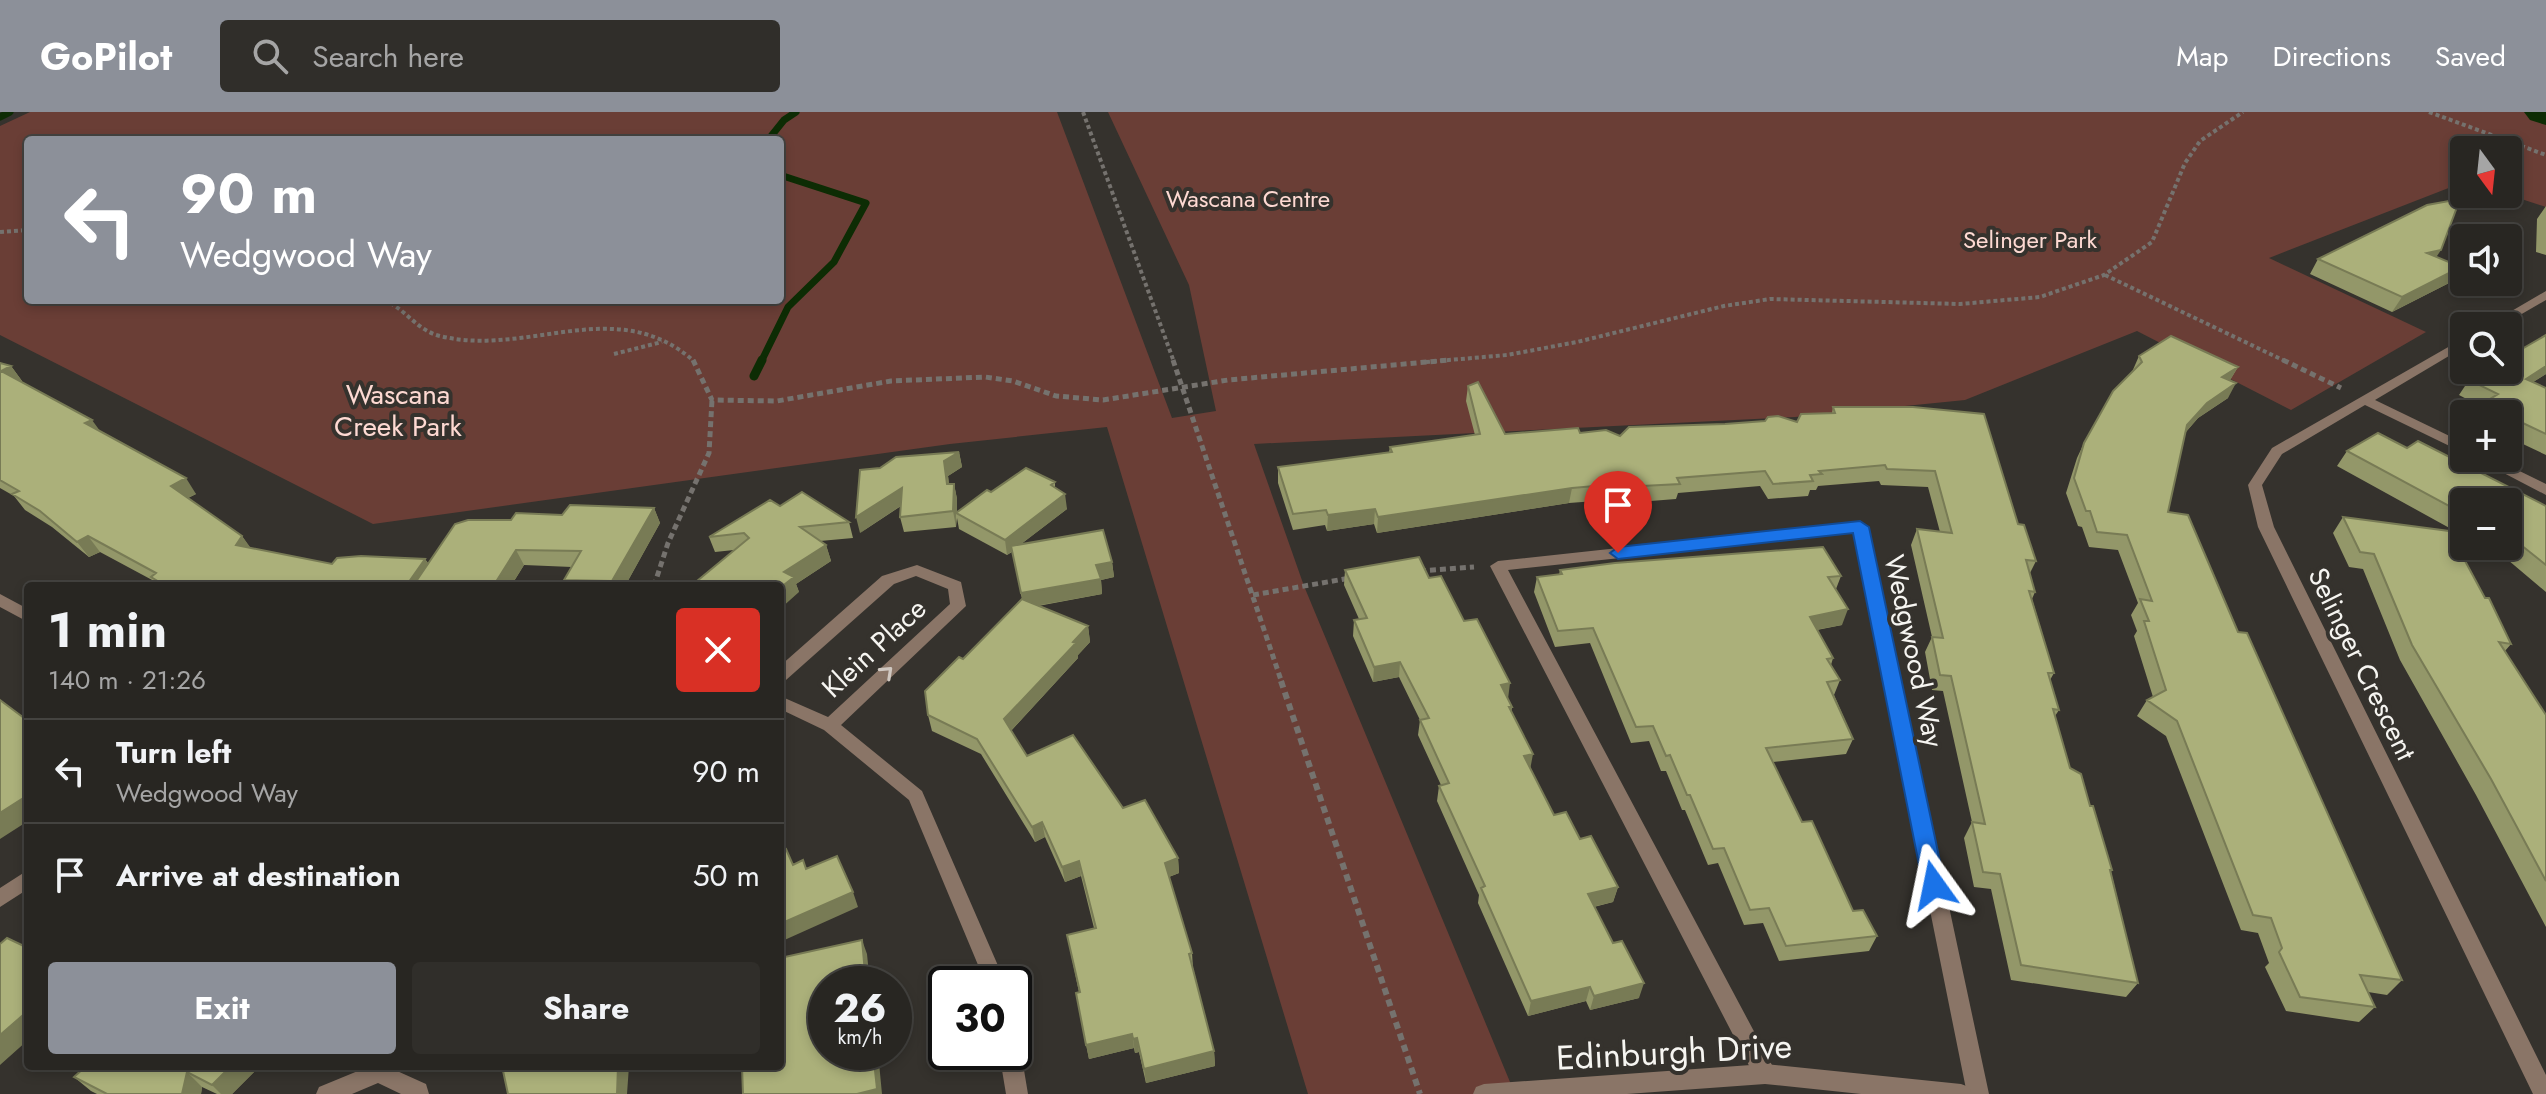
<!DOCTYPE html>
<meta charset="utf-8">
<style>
body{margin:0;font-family:Jost,sans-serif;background:#302e2a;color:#f1f3f6;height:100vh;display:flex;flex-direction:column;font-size:30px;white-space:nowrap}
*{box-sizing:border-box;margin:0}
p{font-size:26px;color:#a5a5a5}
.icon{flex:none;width:44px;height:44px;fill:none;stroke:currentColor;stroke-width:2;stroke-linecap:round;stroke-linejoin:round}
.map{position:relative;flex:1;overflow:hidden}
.details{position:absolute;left:24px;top:470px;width:760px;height:488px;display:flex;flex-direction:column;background:#282622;border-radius:8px;box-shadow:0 4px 12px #0003,0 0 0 2px #444340}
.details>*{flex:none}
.hud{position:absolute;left:24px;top:24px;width:760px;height:168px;border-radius:8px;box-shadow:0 4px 12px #0003,0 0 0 2px #444340;background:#8c9099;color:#fff;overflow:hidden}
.needle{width:52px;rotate:165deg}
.buttons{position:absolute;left:2450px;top:24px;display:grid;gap:16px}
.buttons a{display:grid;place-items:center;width:72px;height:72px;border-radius:8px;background:#282622;box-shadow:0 4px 12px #0003,0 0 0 2px #444340;font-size:40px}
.speed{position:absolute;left:808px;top:854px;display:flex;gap:16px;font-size:40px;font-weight:700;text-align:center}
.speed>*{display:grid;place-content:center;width:104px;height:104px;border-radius:50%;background:#282622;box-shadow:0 4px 12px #0003,0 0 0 2px #444340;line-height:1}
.speed small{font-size:20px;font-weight:400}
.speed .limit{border:4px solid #111;border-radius:12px;background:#fff;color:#111}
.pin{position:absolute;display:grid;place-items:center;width:68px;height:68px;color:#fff;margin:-82px -34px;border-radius:50% 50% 50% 0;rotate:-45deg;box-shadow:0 0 8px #0007}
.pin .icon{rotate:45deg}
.me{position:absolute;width:88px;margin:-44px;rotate:348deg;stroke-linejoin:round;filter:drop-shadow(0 0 6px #0008)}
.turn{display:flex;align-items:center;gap:28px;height:168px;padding:0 24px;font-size:36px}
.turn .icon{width:104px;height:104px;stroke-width:2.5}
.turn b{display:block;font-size:56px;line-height:68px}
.round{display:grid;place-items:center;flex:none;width:84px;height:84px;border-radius:8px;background:#302e2a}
.summary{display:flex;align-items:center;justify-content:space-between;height:136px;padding:0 24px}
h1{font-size:48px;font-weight:700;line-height:60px}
.cta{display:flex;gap:16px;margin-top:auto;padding:16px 24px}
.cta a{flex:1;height:92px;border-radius:8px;background:#8c9099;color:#fff;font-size:32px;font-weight:700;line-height:92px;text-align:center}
.cta a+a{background:#302e2a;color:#f1f3f6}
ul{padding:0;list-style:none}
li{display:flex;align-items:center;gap:24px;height:104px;padding:0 24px;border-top:2px solid #444340}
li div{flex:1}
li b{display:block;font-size:30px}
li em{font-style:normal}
header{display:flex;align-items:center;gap:48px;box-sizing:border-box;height:112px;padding:0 40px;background:#8c9099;color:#fff}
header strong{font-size:38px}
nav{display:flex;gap:44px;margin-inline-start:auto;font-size:28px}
.search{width:560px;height:72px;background:#302e2a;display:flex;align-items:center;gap:20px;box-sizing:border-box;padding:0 28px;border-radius:8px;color:#a5a5a5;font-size:30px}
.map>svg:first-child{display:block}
.green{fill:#6a3e36;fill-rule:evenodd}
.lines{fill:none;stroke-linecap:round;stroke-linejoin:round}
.stream-far1{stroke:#0d2c04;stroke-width:7}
.stream{stroke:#0d2c04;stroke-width:9}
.river{fill:#0d2c04;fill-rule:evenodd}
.path-far2{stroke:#75726e;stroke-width:4;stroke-dasharray:4 3;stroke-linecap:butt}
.path-far1{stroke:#75726e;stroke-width:5;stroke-dasharray:6 4;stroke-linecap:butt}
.path{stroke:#75726e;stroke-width:6;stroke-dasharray:7 5;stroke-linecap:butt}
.minor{fill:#8a7567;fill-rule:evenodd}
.tertiary{fill:#8a7567;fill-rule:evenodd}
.wall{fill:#939769}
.shaded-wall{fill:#787b55}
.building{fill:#abb07a;stroke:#787b55;stroke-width:2}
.oneway{stroke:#d0c8c1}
.route{fill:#1a73e8;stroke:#114b97;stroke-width:2}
.labels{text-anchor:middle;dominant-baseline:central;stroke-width:8;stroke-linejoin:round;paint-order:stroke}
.far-park-label{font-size:24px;fill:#fdd9d2;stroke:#35322d}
.park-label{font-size:28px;fill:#fdd9d2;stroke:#35322d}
.street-label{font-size:28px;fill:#f6f5f1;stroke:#35322d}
.near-street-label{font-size:34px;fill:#f6f5f1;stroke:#35322d}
</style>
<header>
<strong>GoPilot</strong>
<div class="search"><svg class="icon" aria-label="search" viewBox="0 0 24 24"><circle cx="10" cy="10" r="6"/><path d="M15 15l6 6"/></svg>Search here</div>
<nav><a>Map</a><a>Directions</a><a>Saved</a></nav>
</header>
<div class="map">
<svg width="2546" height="982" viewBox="0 0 2546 982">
<rect width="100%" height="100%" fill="#35322d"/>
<path class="green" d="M30 0H1057L1172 306 1216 299 1189 173 1108 0H2546V95L2506 82 2508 38H2464V70L2269 146 2426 220 2291 298 2137 219 1965 288 1795 305 1254 332 1304 474 1515 982H1308L1107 315 950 332 373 412 0 223V14ZM28 28H780V188H28Z"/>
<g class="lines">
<path class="stream-far1" d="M0 5 10 0
M768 28 784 8 796 0
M761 250 788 195 834 150 866 91 780 63"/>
<path class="stream" d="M754 264 762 248"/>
<path class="river" d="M2524 0H2546V13L2530 8Z"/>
<path class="path-far2" d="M1083 0 1174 250
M2429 0 2546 43
M0 120 28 118
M2105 163 2287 250
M384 188C406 197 416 218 440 224 528 246 617 180 695 250
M614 242 662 230
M1426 250 1507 243 1577 230 1724 194 1770 187 1960 192 2040 185 2104 163 2152 130 2185 51 2200 29 2243 0"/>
<path class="path-far1" d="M693 248 712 288 777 289 891 269 985 265 1013 269 1056 284 1103 288 1228 268 1449 248
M1173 248 1282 571
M2283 248 2341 276
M1420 459 1474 455
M654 474 668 431 709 341 712 288
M1253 483 1350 466"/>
<path class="path" d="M1281 569 1420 982"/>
<path class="minor" d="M2546 179V188L2501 214H2486Z
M2464 226V235L2375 288 2464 331V341L2365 293 2282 342 2262 373 2274 415 2546 963V982H2533L2258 415 2248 373 2272 336Z
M2475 346H2493L2546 372V383Z
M1860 410 1868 415 1989 982H1967L1854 421 1508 458 1773 955 1776 962 1773 969 1765 972 1757 969 1490 454 1498 449Z
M917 453 961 470 966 494 841 613 922 679 1006 872H986L909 688 824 618 780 597V584L828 605 950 492 948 477 916 464 894 472 786 568 780 570V554L882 464Z
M0 482 28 497V510L0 495Z
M28 758V777L0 795V776Z
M1014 932 1021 940 1028 982H1006L999 940H1014Z
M370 954H386L426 972 429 982H401L378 971 352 982H316L319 975Z"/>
<path class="tertiary" d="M1765 952 1961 972 1969 975 1972 982H1861L1765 972 1627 982H1473L1476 975 1484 972Z"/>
</g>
<path class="wall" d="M2546 94V143L2536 140 2537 107Z
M2436 145 2461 155 2451 170 2392 200 2310 162 2318 147Z
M2546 223V262L2533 270 2546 276V343L2508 325V302H2474L2480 294 2459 283 2469 268Z
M2139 244 2238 255 2230 268 2228 286 2198 306 2185 321 2168 400 2238 520 2402 868 2387 883 2368 880 2375 895 2359 910 2286 899 2265 855 2269 851 2258 821 2241 818 2166 624 2137 604 2147 588 2153 585 2134 524 2137 519 2131 503 2138 491 2118 438 2089 435 2082 415 2078 414 2066 381 2077 346 2084 331 2132 260Z
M0 251 11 254 22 269 21 270 196 382 188 386 242 424 250 436 332 452 425 447 428 451 511 408 562 403 654 396 660 411 625 474H567L564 468 572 455 524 453 511 474H157L154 469 100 440 89 445 52 415 25 398 14 384 0 376Z
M1468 274 1505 322 1580 321 1620 324 1797 310 1832 301 1833 295 2018 412 2036 449 2030 461 2035 480 2032 487 2054 561 2050 568 2059 598 2055 604 2070 656 2090 694 2112 758 2111 760 2138 871 2126 885 2011 868 1991 777 1974 775 1964 726 1972 710 1943 579 1932 578 1925 540 1932 525 1911 433 1917 417 1940 420 1928 375 1881 373 1879 369 1818 374 1816 378H1810L1808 384 1768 387 1760 374 1678 381 1676 387 1638 390 1636 386 1569 391 1377 421 1374 412 1327 419 1325 413 1293 418 1278 371V355L1389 340 1390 335 1475 323 1466 289Z
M2407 336 2546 394V480L2508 448 2482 434H2508V390H2464V424L2337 354 2347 339Z
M959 340 962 355 948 364 949 372H954L957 387V400L991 380 1055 370V376L1067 397 1021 432 1112 450 1114 465 1101 468 1102 482 1038 494 1088 514 1090 530 1078 543V546L1011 619 1027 644 1123 696 1178 746 1179 761 1169 765 1192 841 1193 856 1214 939 1215 954 1146 971 1139 940 1135 941 1134 936 1089 947 1076 881 1079 880 1067 823 1094 816 1081 764 1065 770 1045 725 1035 730 981 642 932 619 928 603 963 547 1022 487 1012 440 1007 443 959 417 957 406 956 415 904 420 900 405 901 394 860 421Z
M780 394 849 410 853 426 820 429 826 433 831 449 796 472 799 480 734 438 715 440 709 425Z
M2343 405 2511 532 2505 539 2546 603V815L2476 683 2400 548 2363 457 2349 455 2333 421Z
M1345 458 1429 466 1464 509 1512 595 1511 601 1530 656 1554 703 1580 727 1618 775 1613 790 1594 795 1639 886 1590 898 1586 889 1528 904 1478 791 1479 783 1437 689 1439 674 1441 673 1418 623 1420 608 1399 565 1373 570 1353 524 1354 508 1359 507 1344 473Z
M1560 458 1841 464 1836 477 1842 513 1817 518 1833 546 1831 553 1840 568 1834 583 1853 627 1846 642 1773 650 1802 710 1853 799 1877 824 1869 839 1779 849 1763 811 1744 813 1718 751 1708 753 1685 698H1682L1666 659H1661L1649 629 1631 631 1590 531 1555 535 1534 480 1537 465 1559 463Z
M86 954H260L232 982H217L202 975 201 982H97L91 979 74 965Z"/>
<path class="shaded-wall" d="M2441 138 2431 153 2427 141Z
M2461 155 2451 170 2392 200 2402 185Z
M11 254 22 269 12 274 1 259Z
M2546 254V262L2514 282 2526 267Z
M2238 255 2229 270 2222 265Z
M2236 271 2228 286 2198 306 2179 328 2187 313 2207 291Z
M92 308 103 323 85 311Z
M959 340 962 355 948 364 951 387 944 349Z
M186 366 196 382 182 389 171 374Z
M954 372 957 387V402L956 401V415L953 399Z
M902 376 905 391 860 421 856 405Z
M1572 376 1569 391 1377 421 1378 405Z
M1065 382 1067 397 1007 443 1005 428Z
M654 396 660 411 625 474H615L612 469Z
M1375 397 1374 412 1327 419 1328 403Z
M88 424 100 440 89 445 77 430Z
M242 424 253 439 236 433Z
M826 433 831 449 796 472 799 480 780 497V476L784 460Z
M516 438 524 453 511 474H495L494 473Z
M425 447 434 462 415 471 417 474H406Z
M1112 450 1114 465 1101 468 1102 482 1024 496 1021 481 1096 453Z
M1848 497 1842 513 1804 520 1810 505Z
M1088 514 1090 530 1078 543V546L1007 623 1004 607Z
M1400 550 1399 565 1373 570 1374 555Z
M1510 571 1508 587 1501 573Z
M1533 642 1530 658 1524 644Z
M28 683V709L0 727V701Z
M1042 710 1045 725 1035 730 1032 715Z
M1178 746 1179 761 1166 766 1165 751Z
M1079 749 1081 764 1065 770 1062 755Z
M1618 775 1613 790 1584 797 1588 782Z
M853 780 858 795 780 830V812Z
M862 828 867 842 870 872H866Z
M1644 871 1639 886 1590 898 1594 884Z
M1590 875 1586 889 1528 904 1531 889Z
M22 904 28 909V928L0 953V923Z
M1132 922 1134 936 1089 947 1086 933Z
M1137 926 1139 940 1135 941 1133 927Z
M1214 939 1215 954 1146 971 1144 957Z
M873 940H878L882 982H857Z
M231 954H260L232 982H221L212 973Z
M618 954H629L627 982H617Z
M187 960 202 975 201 982H182Z"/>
<path class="building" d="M2460 87 2441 138 2427 141 2461 155 2402 185 2318 147 2427 93Z
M2546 223V254L2526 267 2546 276V322L2508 304V302H2503L2482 292 2498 282 2469 268 2487 258H2508V245Z
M2171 224 2238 255 2222 265 2236 271 2207 291 2187 313 2168 400 2188 403 2238 520 2247 521 2402 868 2360 863 2375 895 2300 885 2279 840 2282 836 2271 806 2253 803 2177 609 2147 588 2166 578 2144 509H2149L2140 487 2152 489 2127 423 2097 420 2090 399H2086L2074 366 2084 331 2113 279 2142 250 2139 244Z
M0 251 11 254 1 259 92 308 85 311 186 366 171 374 242 424 236 433 332 452 337 446 361 444 425 447 406 474H166L151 465 156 461 88 424 77 430 40 399 12 382 19 379 0 368Z
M1478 270 1505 322 1578 316 1580 321 1606 318 1620 324 1629 315 1725 312 1765 309 1768 305 1778 304 1797 310 1801 302 1835 301 1833 295H1913L1984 302 2018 412 2024 413 2036 449 2026 448 2035 480 2029 479 2054 561H2048L2059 598 2053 597 2070 656 2081 662 2090 694H2093L2112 758H2110L2138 871 2021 853 2000 762 1983 760 1972 710 1985 712 1951 564 1940 563 1932 525 1943 526 1917 417 1952 421 1935 359 1887 357 1885 353 1819 359 1822 362 1810 363 1813 369 1773 372 1765 359 1677 366 1680 372 1642 374 1640 370 1572 376 1378 405 1375 397 1328 403 1326 398 1293 402 1278 355 1392 340 1390 335 1480 322 1468 274Z
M2378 321 2407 336 2418 329 2546 394V453L2521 433 2508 426V390H2464V402L2347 339Z
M959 340 944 349 947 372H954L953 399 900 405 902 376 856 405 860 358 880 356 896 345Z
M1026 356 1055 370 1051 373 1065 382 1005 428 956 401 987 378 991 380Z
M802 380 849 410 800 415 826 433 784 460 794 465 780 476V474H691L749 426 744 421 709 425 770 388 780 394Z
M570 393 654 396 612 469 564 468 581 439 516 438 494 473 415 471 455 412 468 408H511L516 401 562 403Z
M2343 405 2449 419 2485 486H2489L2511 532 2499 530 2546 603V769L2491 667 2412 533 2374 442 2360 440Z
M1103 418 1112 450 1096 453 1101 467 1021 481 1011 434Z
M1823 435 1841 464 1828 465 1848 497 1810 505 1833 546 1827 547 1840 568 1827 570 1853 627 1766 636 1802 710 1812 709 1853 799 1863 798 1877 824 1786 834 1769 796 1750 798 1724 736 1713 737 1690 683H1687L1670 643 1666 644 1653 614 1636 615 1593 516 1558 519 1537 465 1562 462 1560 458 1615 451Z
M1419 445 1429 466 1441 464 1464 509 1477 507 1510 571 1501 573 1512 595H1509L1533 642 1524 644 1554 703 1566 700 1580 727 1591 724 1618 775 1588 782 1613 831 1622 829 1644 871 1594 884 1590 875 1531 889 1481 776 1485 774 1439 674 1449 671 1420 608 1429 606 1400 550 1374 555 1354 508 1367 506 1345 458Z
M1022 487 1088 514 1073 530 1076 531 1004 607 1027 644 1073 623 1123 696 1145 688 1178 746 1165 751 1192 841 1189 842 1214 939 1144 957 1137 926 1133 927 1132 922 1086 933 1076 881 1080 880 1067 823 1096 816 1079 749 1062 755 1042 710 1032 715 977 627 928 603 925 579 959 545 963 547Z
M0 588 28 609V683L0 701Z
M780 736 782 738 786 737 793 753 803 748 806 757 837 744 853 780 780 812Z
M7 826 28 836V907L22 904 0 923V832Z
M862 828 866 872H826V940H873L877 977 857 982H743L742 954H780V846Z
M86 954H231L212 973 187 960 182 982H107L74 965Z
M502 954H618L617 982H508Z"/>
<defs><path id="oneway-chevron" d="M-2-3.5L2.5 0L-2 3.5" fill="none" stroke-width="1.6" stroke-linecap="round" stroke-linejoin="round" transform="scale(2)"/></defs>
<use class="oneway" href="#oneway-chevron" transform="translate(887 560) rotate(-43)"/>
<path class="route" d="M1860 409 1869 415 1945 773 1942 780 1934 782 1927 780 1923 773 1853 421 1618 447 1610 441 1618 435Z"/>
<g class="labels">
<g class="far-park-label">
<text x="1248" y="86">Wascana Centre</text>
<text x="2030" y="127">Selinger Park</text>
</g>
<g class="park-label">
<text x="398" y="282">Wascana<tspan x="398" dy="32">Creek Park</tspan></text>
</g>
<g class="street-label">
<text transform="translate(874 536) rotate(-43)">Klein Place</text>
<text transform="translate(1914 539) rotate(78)">Wedgwood Way</text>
<text transform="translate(2362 552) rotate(64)">Selinger Crescent</text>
</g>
<g class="near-street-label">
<text transform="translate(1674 940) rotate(-3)">Edinburgh Drive</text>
</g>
</g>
</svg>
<div class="buttons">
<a><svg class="needle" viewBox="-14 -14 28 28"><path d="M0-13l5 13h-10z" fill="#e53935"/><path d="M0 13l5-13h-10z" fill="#a5a5a5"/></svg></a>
<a><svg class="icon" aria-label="sound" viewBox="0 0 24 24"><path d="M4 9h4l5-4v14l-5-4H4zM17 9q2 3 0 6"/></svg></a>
<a><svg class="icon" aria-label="search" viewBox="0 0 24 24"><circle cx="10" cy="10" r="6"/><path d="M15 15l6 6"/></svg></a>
<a>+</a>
<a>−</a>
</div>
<div class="speed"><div>26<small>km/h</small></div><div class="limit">30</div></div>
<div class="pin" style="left:1618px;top:441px;background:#d93025"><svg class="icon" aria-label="arrive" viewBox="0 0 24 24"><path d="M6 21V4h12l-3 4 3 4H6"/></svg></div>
<svg class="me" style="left:1934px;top:773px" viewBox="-20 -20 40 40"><path d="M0-17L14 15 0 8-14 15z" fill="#1a73e8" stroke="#fff" stroke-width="4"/></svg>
<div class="hud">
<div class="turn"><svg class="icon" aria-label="left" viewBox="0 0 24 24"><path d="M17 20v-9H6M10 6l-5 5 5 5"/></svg><div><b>90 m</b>Wedgwood Way</div></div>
</div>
<section class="details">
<div class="summary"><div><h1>1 min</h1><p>140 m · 21:26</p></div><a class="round" style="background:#d93025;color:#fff"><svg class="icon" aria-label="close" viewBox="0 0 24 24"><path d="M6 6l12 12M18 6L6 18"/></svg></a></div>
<ul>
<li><svg class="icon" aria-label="left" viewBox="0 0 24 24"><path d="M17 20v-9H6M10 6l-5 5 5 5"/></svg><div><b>Turn left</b><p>Wedgwood Way</p></div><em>90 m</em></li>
<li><svg class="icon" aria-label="arrive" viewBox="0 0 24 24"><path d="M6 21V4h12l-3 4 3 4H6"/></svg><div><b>Arrive at destination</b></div><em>50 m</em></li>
</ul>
<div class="cta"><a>Exit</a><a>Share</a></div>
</section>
</div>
